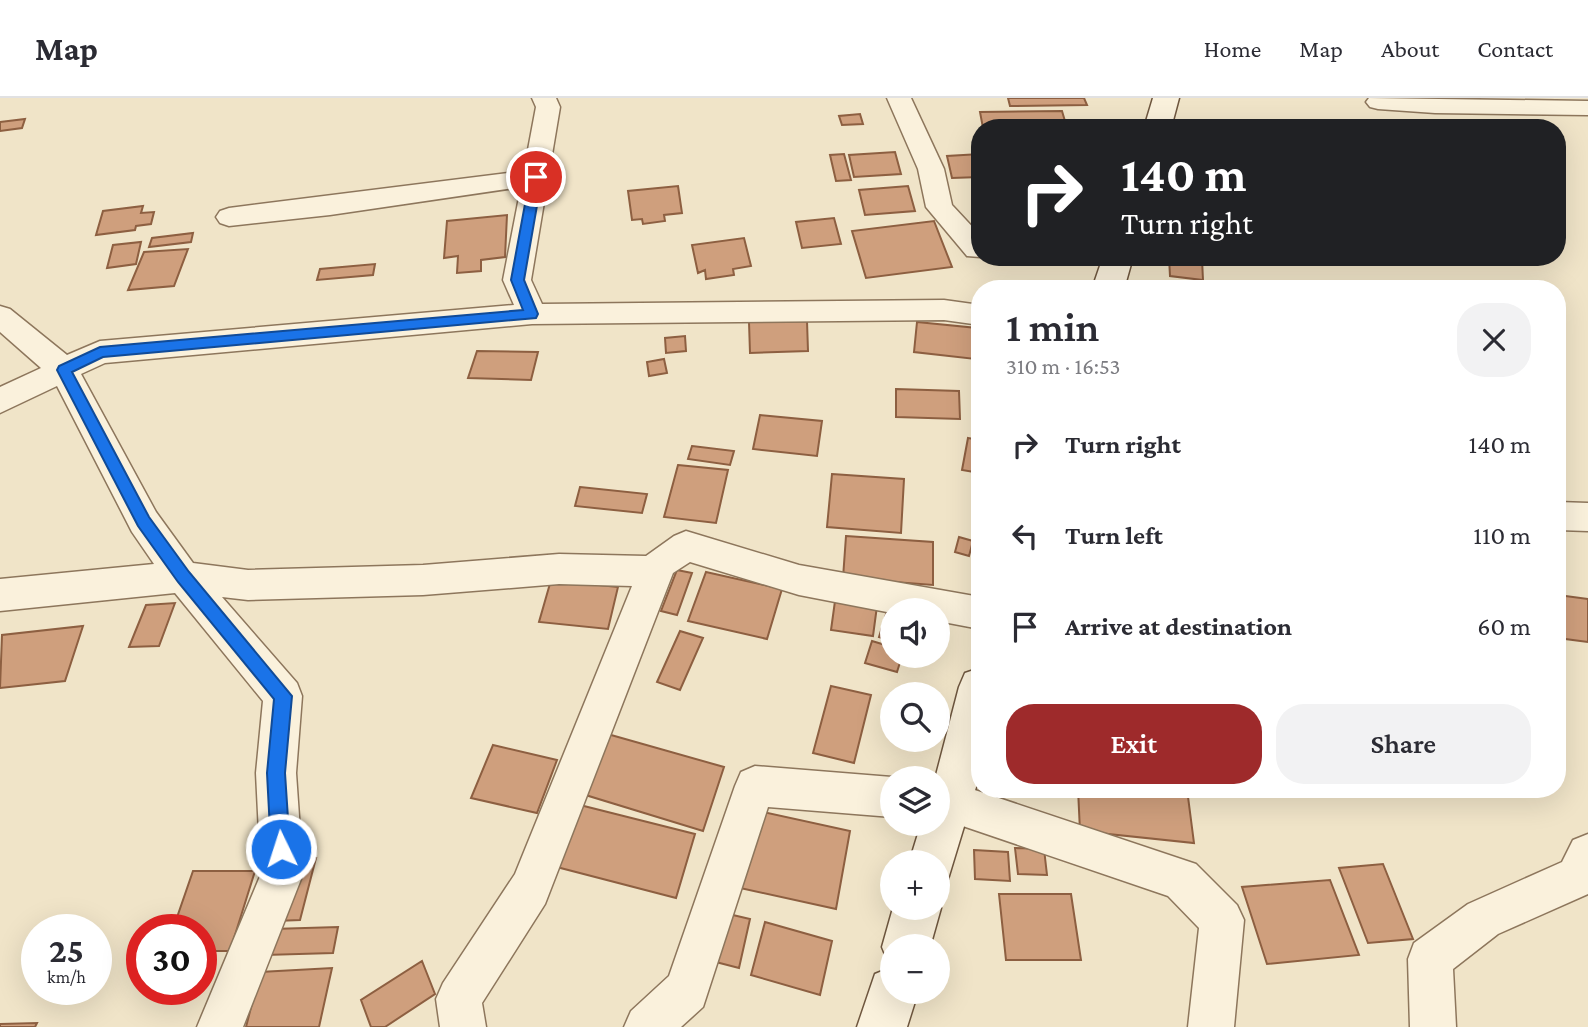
<!DOCTYPE html>
<meta charset="utf-8">
<style>
body{margin:0;font-family:"Crimson Pro",serif;background:#f2f2f3;color:#2b2b33;height:100vh;display:flex;flex-direction:column;font-size:26px;white-space:nowrap}
*{box-sizing:border-box;margin:0}
p{font-size:23px;color:#7c7c81}
.icon{flex:none;width:38px;height:38px;fill:none;stroke:currentColor;stroke-width:2;stroke-linecap:round;stroke-linejoin:round}
.map{position:relative;flex:1;overflow:hidden}
.sheet{position:absolute;left:971px;top:182px;width:595px;height:518px;display:flex;flex-direction:column;background:#fff;border-radius:28px;box-shadow:0 7px 28px #0002}
.sheet>*{flex:none}
.guide{position:absolute;left:971px;top:21px;width:595px;height:147px;border-radius:28px;box-shadow:0 7px 28px #0002;background:#202124;color:#fff;overflow:hidden}
.fabs{position:absolute;left:880px;top:500px;display:grid;gap:14px}
.fabs a{display:grid;place-items:center;width:70px;height:70px;border-radius:50%;background:#fff;box-shadow:0 7px 28px #0002;font-size:35px}
.speed{position:absolute;left:21px;top:816px;display:flex;gap:14px;font-size:35px;font-weight:700;text-align:center}
.speed>*{display:grid;place-content:center;width:91px;height:91px;border-radius:50%;background:#fff;box-shadow:0 7px 28px #0002;line-height:1}
.speed small{font-size:18px;font-weight:400}
.speed .limit{border:10px solid #d22;background:#fff;color:#111}
.pin{position:absolute;display:grid;place-items:center;width:60px;height:60px;color:#fff;margin:-30px;border:4px solid #fff;border-radius:50%;box-shadow:0 2px 7px #0007}
.me{position:absolute;width:77px;margin:-38px;rotate:356deg;stroke-linejoin:round;filter:drop-shadow(0 0 5px #0008)}
.turn{display:flex;align-items:center;gap:24px;height:147px;padding:0 35px;font-size:32px}
.turn .icon{width:91px;height:91px;stroke-width:2.5}
.turn b{display:block;font-size:49px;line-height:60px}
.round{display:grid;place-items:center;flex:none;width:74px;height:74px;border-radius:28px;background:#f2f2f3}
.head{display:flex;align-items:center;justify-content:space-between;height:119px;padding:0 35px}
h1{font-size:42px;font-weight:600;line-height:52px}
.button{display:flex;gap:14px;margin-top:auto;padding:14px 35px}
.button a{flex:1;height:80px;border-radius:28px;background:#9e2a2b;color:#fff;font-size:28px;font-weight:600;line-height:80px;text-align:center}
.button a+a{background:#f2f2f3;color:#2b2b33}
ul{padding:0;list-style:none}
li{display:flex;align-items:center;gap:21px;height:91px;padding:0 35px}
li div{flex:1}
li b{display:block;font-size:26px}
li em{font-style:normal}
header{display:flex;align-items:center;gap:42px;box-sizing:border-box;height:98px;padding:0 35px;background:#fff;border-bottom:2px solid #e1e1e2}
header strong{font-size:33px}
nav{display:flex;gap:38px;margin-inline-start:auto;font-size:24px}
.map>svg:first-child{display:block}
.building{fill:#cf9f7d;stroke:#8d5f41;stroke-width:2}
.lines{fill:none;stroke-linecap:round;stroke-linejoin:round}
.street-casing{stroke:#8d765c;stroke-width:3}
.secondary-casing{stroke:#6f573f;stroke-width:3}
.street{fill:#faf1dc;fill-rule:evenodd}
.secondary{fill:#faf1dc;fill-rule:evenodd}
.route{fill:#1a73e8;stroke:#114b97;stroke-width:2}
</style>
<header>
<strong>Map</strong>
<nav><a>Home</a><a>Map</a><a>About</a><a>Contact</a></nav>
</header>
<div class="map">
<svg width="1588" height="929" viewBox="0 0 1588 929">
<rect width="100%" height="100%" fill="#f0e4c8"/>
<path class="building" d="M1008 0H1084L1087 7 1010 8Z
M1062 13 1067 30H983L980 14Z
M860 16 863 26 842 27 839 18Z
M25 21 22 30 0 33V24Z
M895 54 901 76 854 79 849 57Z
M844 56 851 82 836 83 830 57Z
M980 56V79L952 80 947 58Z
M678 88 682 115 664 117 665 123 643 126 642 121 632 122 628 93Z
M908 88 915 113 865 117 859 92Z
M143 108 141 115 154 114 151 126 136 128 135 132 96 137 103 113Z
M507 117 505 159 481 162V173L457 175 458 158 444 160 447 123Z
M834 120 841 146 802 150 796 124Z
M934 123 952 169 866 180 852 133Z
M193 135 191 144 149 149 152 140Z
M744 140 751 168 733 171 734 177 706 181 705 172 698 175 692 147Z
M141 144 136 166 107 170 113 147Z
M188 151 174 188 128 192 144 154Z
M1169 159 1202 161 1203 182 1170 178Z
M375 166 373 177 317 182 320 171Z
M807 223 808 253 750 255 749 224Z
M917 224 977 230 975 261 914 254Z
M685 238 686 253 666 255 665 240Z
M477 253 538 254 531 282 468 280Z
M664 261 667 275 649 278 647 264Z
M896 291 959 293 960 321 896 319Z
M760 317 822 323 817 358 753 351Z
M968 340 980 342V375L962 372Z
M692 348 734 353 730 367 688 361Z
M678 367 728 372 716 425 664 419Z
M832 376 904 381 901 435 827 429Z
M580 389 647 396 642 415 575 408Z
M846 438 933 444V487L843 480Z
M959 439 973 443 969 458 955 454Z
M677 472 692 475 677 517 661 513Z
M706 474 782 491 767 541 688 523Z
M551 482 618 489 608 531 539 524Z
M1558 497 1588 501V544L1558 540Z
M835 503 877 508 873 538 831 532Z
M175 505 159 548 129 549 146 507Z
M887 513 892 515V543L879 539Z
M83 528 65 583 0 590 2 537Z
M680 533 703 540 680 592 657 584Z
M872 543 892 549V558H902L897 574 865 565Z
M831 588 871 597 854 665 813 655Z
M604 635 724 669 703 733 579 695Z
M493 647 557 662 537 715 471 700Z
M1078 691H1187L1194 745 1080 733Z
M572 705 695 736 676 800 549 767Z
M749 711 850 733 836 811 731 788Z
M1015 750 1044 751 1047 777 1018 776Z
M974 752 1008 754 1010 783 975 781Z
M293 760H316L300 822 276 823Z
M1383 766 1413 841 1368 845 1339 770Z
M193 773H255L230 853H201V831H173Z
M1330 782 1359 857 1267 866 1242 789Z
M999 796H1071L1081 862H1006Z
M720 814 750 821 739 870 708 862Z
M765 824 832 843 820 897 751 877Z
M338 829 333 855 265 857 272 831Z
M422 863 435 896 385 929H371L361 902Z
M332 870 319 929H246L260 874Z
M37 925 35 929H0V926Z"/>
<g class="lines">
<g class="street-casing">
<path id="street" d="M532 0H556L560 9 531 182 542 206 944 202 980 207V227L944 222 532 226 105 265 81 276 156 414 193 465 248 472 423 467 559 456 646 458 674 438 686 433 799 467 980 499V531L938 523V513L892 515 799 497 690 464 673 475 545 806 482 905 486 929H440L436 901 443 885 515 776 632 488 559 486 423 497 248 502 222 499 297 585 302 598 296 675 303 776 243 929H197L261 776 256 675 263 603 175 495 0 513V481L154 466 132 434 57 288 0 315V289L41 270 0 234V208L10 211 67 257 100 243 514 207 503 182 521 89 330 117 229 128 220 125 216 119 220 113 229 110 524 73 536 9Z
M887 0H911L944 71 952 107 980 137V159L967 158 926 109 918 71Z
M1369 0 1588 3V17L1435 15 1378 11 1370 9 1366 4Z
M1558 404 1588 405V433L1558 432Z
M755 668 892 679 897 681H892V719L768 709 703 909 681 929H624L631 913 669 878 735 688 741 674Z
M938 683 951 684 1196 766 1237 807 1244 822 1234 929H1188L1199 830 1168 798 951 724 938 723Z
M1588 736V796L1498 836 1453 871 1456 929H1410L1408 861 1414 845 1468 806 1562 764 1573 742Z"/>
</g>
<g class="secondary-casing">
<path id="secondary" d="M1153 0H1179L1171 30H1144Z
M1103 159H1133L1124 191H1092Z
M980 570V676L948 781 938 786V765H909L921 726H938V681H935L959 589 965 575Z
M938 803 941 810 930 849H892V868L889 866 882 849 893 810H938Z
M892 869V894H918L907 929H857L875 876Z"/>
</g>
<use href="#street" class="street"/>
<use href="#secondary" class="secondary"/>
</g>
<path class="route" d="M536 75 542 79 524 182 538 216 536 220 103 259 72 274 149 419 189 474 292 598 285 675 290 751 287 757 281 760 274 757 271 751 267 675 274 601 178 484 138 428 57 272 59 268 100 249 523 212 511 182 530 79Z"/>
</svg>
<div class="fabs">
<a><svg class="icon" aria-label="sound" viewBox="0 0 24 24"><path d="M4 9h4l5-4v14l-5-4H4zM17 9q2 3 0 6"/></svg></a>
<a><svg class="icon" aria-label="search" viewBox="0 0 24 24"><circle cx="10" cy="10" r="6"/><path d="M15 15l6 6"/></svg></a>
<a><svg class="icon" aria-label="layers" viewBox="0 0 24 24"><path d="M12 4l9 5-9 5-9-5zM3 14l9 5 9-5"/></svg></a>
<a>+</a>
<a>−</a>
</div>
<div class="speed"><div>25<small>km/h</small></div><div class="limit">30</div></div>
<div class="pin" style="left:536px;top:79px;background:#d93025"><svg class="icon" aria-label="arrive" viewBox="0 0 24 24"><path d="M6 21V4h12l-3 4 3 4H6"/></svg></div>
<svg class="me" style="left:281px;top:751px" viewBox="-20 -20 40 40"><circle r="17" fill="#1a73e8" stroke="#fff" stroke-width="3"/><path d="M0-11L8 9 0 5-8 9z" fill="#fff"/></svg>
<div class="guide">
<div class="turn"><svg class="icon" aria-label="right" viewBox="0 0 24 24"><path d="M7 20v-9h11M14 6l5 5-5 5"/></svg><div><b>140 m</b>Turn right</div></div>
</div>
<section class="sheet">
<div class="head"><div><h1>1 min</h1><p>310 m · 16:53</p></div><a class="round"><svg class="icon" aria-label="close" viewBox="0 0 24 24"><path d="M6 6l12 12M18 6L6 18"/></svg></a></div>
<ul>
<li><svg class="icon" aria-label="right" viewBox="0 0 24 24"><path d="M7 20v-9h11M14 6l5 5-5 5"/></svg><div><b>Turn right</b></div><em>140 m</em></li>
<li><svg class="icon" aria-label="left" viewBox="0 0 24 24"><path d="M17 20v-9H6M10 6l-5 5 5 5"/></svg><div><b>Turn left</b></div><em>110 m</em></li>
<li><svg class="icon" aria-label="arrive" viewBox="0 0 24 24"><path d="M6 21V4h12l-3 4 3 4H6"/></svg><div><b>Arrive at destination</b></div><em>60 m</em></li>
</ul>
<div class="button"><a>Exit</a><a>Share</a></div>
</section>
</div>
